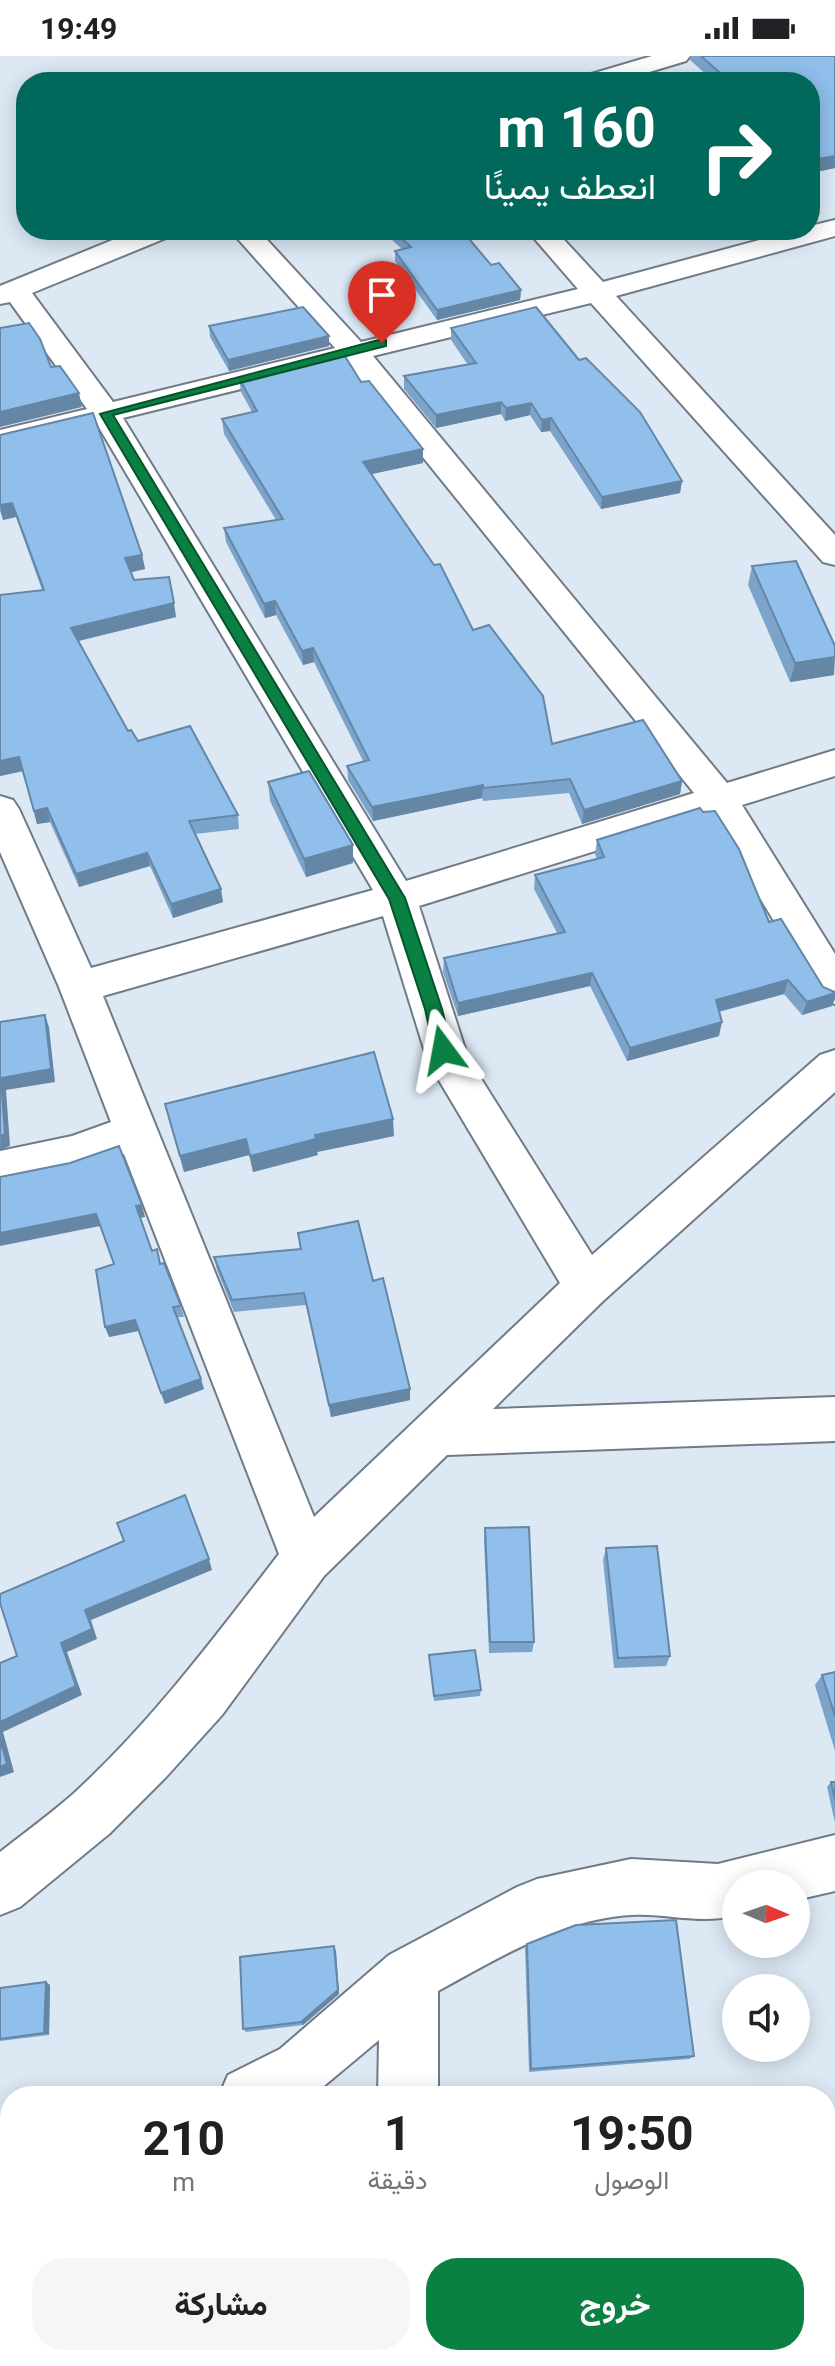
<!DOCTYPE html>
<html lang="ar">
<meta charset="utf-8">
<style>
body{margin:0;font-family:Roboto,Vazirmatn,sans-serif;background:#f6f6f6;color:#202124;direction:rtl;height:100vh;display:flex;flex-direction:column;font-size:30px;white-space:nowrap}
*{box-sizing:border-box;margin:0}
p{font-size:26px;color:#757577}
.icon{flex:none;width:44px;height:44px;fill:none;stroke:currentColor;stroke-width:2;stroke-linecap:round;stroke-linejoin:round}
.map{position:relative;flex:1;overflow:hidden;direction:ltr}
.sheet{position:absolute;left:0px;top:2030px;width:836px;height:280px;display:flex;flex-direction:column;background:#fff;border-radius:32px 32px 0 0;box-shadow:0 4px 20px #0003;direction:rtl}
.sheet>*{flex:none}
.banner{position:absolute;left:16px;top:16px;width:804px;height:168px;border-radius:32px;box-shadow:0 4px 20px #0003;direction:rtl;background:#00695c;color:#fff;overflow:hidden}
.needle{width:52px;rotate:92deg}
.tools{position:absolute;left:722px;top:1814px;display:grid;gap:16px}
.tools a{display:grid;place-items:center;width:88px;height:88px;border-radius:50%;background:#fff;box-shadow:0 4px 20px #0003;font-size:40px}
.pin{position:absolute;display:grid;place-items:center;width:68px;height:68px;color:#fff;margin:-82px -34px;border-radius:50% 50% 50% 0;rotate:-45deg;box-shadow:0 0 8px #0007}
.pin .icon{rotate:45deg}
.me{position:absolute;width:88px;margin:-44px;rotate:347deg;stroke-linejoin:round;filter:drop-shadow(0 0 6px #0008)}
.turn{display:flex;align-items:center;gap:28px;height:168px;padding:0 32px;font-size:36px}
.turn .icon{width:104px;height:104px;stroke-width:2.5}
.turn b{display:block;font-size:56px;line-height:68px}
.eta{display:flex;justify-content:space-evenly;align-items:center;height:136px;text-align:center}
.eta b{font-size:48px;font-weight:700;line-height:56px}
.button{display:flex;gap:16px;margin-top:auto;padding:16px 32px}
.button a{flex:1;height:92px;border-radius:32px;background:#0b8043;color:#fff;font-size:32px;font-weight:700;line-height:92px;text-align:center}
.button a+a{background:#f6f6f6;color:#202124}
.status{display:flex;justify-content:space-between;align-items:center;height:56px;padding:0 40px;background:#fff;direction:ltr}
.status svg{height:22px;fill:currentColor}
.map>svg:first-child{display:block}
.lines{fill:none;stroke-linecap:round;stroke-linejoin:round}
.minor-casing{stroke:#707b87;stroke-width:4}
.minor{fill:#fff;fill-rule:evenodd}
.wall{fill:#7ca4cb}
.shaded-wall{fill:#6586a5}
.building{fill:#90bfec;stroke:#6586a5;stroke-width:2}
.route{fill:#0b8043;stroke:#07532c;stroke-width:2}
</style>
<div class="status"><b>19:49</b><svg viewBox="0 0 49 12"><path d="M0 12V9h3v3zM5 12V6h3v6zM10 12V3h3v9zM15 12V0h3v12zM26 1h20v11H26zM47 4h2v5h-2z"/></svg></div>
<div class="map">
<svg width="835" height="2310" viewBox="0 0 835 2310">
<rect width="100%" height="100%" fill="#dce9f5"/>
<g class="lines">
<g class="minor-casing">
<path id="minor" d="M652 0H690L686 5 616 26H578L581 21Z
M835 164V180L616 240 835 479V509L823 506 591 247 373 300 727 727 835 694V720L742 749 835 898V948L821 943 710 759 419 850 468 1002 592 1199 820 999 835 994V1036L603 1245 493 1353 835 1341V1385L447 1399 324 1520 222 1659 166 1721 109 1778 20 1851 0 1859V1796C24 1777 49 1759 72 1739 151 1667 214 1582 279 1498L124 1098 73 1116 0 1131V1095L72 1080 111 1066 59 931 0 796V740L13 744 19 753 91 912 373 834 97 368 0 392V374L87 353 10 246 0 248V230L137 174H174L171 180 32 237 113 346 335 292 230 174H258L361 286 578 233 527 174H555L603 226 797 174H810V170ZM347 307 694 737 406 825 123 362ZM383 860 428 1006 560 1227 314 1461 103 940Z
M835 1779V1835L796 1844V1828H736V1859C701 1869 667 1857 632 1859 560 1863 499 1902 438 1935V2040H378L379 1984 312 2040H219L228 2019 280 1993 389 1899 517 1831 537 1823 631 1803 718 1808Z
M0 2084H10V2144H0Z
M374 2300H438V2310H374Z"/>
</g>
<use href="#minor" class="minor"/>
</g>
<path class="wall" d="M691 0H835V112L816 116 810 111V26H715L690 4Z
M381 174H466L470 184 491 209 521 234 520 244 437 264 395 205V195L402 193Z
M209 270 329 290 229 315 210 281Z
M451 272 579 304 682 425 680 437 601 453 550 375 541 376 530 359 505 365 501 358 436 372 404 333V320L468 309 451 284Z
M239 322 361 326 423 393V407L371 418 473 574 552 688 682 725 680 738 582 768 569 737 483 745 482 742 373 765 348 724 347 710 363 705 314 606 303 609 276 559 265 562 226 486 224 472 276 464 224 378 222 363 252 356 241 336Z
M0 379 142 499 145 513 131 516 134 524 176 561 78 585 128 675 138 685 238 759 239 773 195 778 223 846 173 862 150 810 79 831 50 766 37 768 23 715 0 720V539L42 534 16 461 3 464 0 455Z
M752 510 834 619 790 626 748 529Z
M268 726 353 807 306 821 270 745Z
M597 784 769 866 823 931 835 936V943L832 950 802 959 784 938 719 956V980L627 1005 590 930 458 960 443 916 444 902 557 877 534 833 535 819 597 803 595 798Z
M165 1048 394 1080 317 1096 318 1099 253 1116 249 1099 184 1116Z
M145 1161 140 1162 152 1195 161 1208 181 1250 184 1261H178L204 1333 165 1348 138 1275 109 1281 114 1208 100 1170Z
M298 1177 373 1225 410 1333V1344L331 1361 306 1249 234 1256 217 1214 214 1201 300 1193Z
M485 1472 534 1586 532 1596 489 1597 484 1484Z
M606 1492 670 1600 666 1610 614 1612 603 1504Z
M429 1599 481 1634 480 1640 434 1645Z
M835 1616V1695L815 1629 822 1619Z
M831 1726H835V1767L827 1731Z
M527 1888 694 2000 689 2003 529 2016 525 1892Z
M336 1895 339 1938 303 1969 246 1976 243 1973Z
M46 1926 50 1929 49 1979 0 1985V1932Z"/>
<path class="shaded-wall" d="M835 100V112L816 116 818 103Z
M521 234 520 244 437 264V254Z
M329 280V290L229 315 228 304Z
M79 337 82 351 0 371V356Z
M501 346V358L436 372V359Z
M531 347 530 359 505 365 506 352Z
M551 362 550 375 541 376 542 364Z
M423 393V407L363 420V406Z
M682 425 680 437 601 453 602 441Z
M12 447 16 461 3 464 0 449Z
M142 499 145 513 128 517 125 502Z
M275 545 276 559 265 562 264 548Z
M174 547 176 561 74 586 71 572Z
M313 592 314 606 303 609 302 595Z
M835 601 834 619 790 626 795 607Z
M19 701 23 715 0 720V705Z
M682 725 680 738 582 768 584 754Z
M483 729 482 742 373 765 372 751Z
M47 752 50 766 37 768 34 755Z
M353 789V807L306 821 304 803Z
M147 797 150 810 79 831 76 818Z
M221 833 223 846 173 862 171 848Z
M592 917 590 930 458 960V947Z
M788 924 784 938 713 957 716 944Z
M835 937V943L832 950 802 959 807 946Z
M45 959 49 971 55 1026 6 1034 10 1090 0 1094 1 1022Z
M722 966 719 980 627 1005 630 992Z
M393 1063 394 1080 317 1096 318 1099 253 1116 250 1100 315 1079Z
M246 1083 249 1099 184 1116 180 1100Z
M142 1149 145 1161 139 1162 136 1150Z
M96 1158 100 1170 0 1190V1177Z
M135 1264 138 1275 109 1281 105 1271Z
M201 1323 204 1333 165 1348 161 1337Z
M410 1333V1344L331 1361 329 1349Z
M209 1503 212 1514 91 1564 97 1583 67 1596 82 1639 3 1676 14 1716 0 1721V1666L85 1554Z
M334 1890 336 1895 339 1938 303 1969 301 1966Z
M46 1926 50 1929 49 1979 44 1977Z"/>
<path class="building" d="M701 0H835V100L818 103 810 96V26H730Z
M392 174H466L470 184 491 209 499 207 521 234 437 254 395 195 411 191Z
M303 251 329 280 228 304 209 270Z
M536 251 579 304 586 302 640 356 682 425 602 441 551 362 542 364 531 347 506 352 501 346 436 359 404 320 476 307 451 272Z
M29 267 40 283 51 311 60 310 79 337 0 356V272Z
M343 297 361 326 369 325 423 393 363 406 434 509 440 508 473 574 489 569 543 640 552 688 643 664 682 725 584 754 570 723 483 732V729L372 751 347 710 369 704 313 592 302 595 275 545 264 548 224 472 283 463 222 363 257 355 239 322Z
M93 357 142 499 125 502 134 524 169 521 174 547 71 572 128 675 131 674 138 685 190 670 238 759 189 765 221 833 171 848 147 797 76 818 47 752 34 755 19 701 0 705V539L44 534 12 447 0 449V379Z
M796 505 835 590V601L795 607 752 510Z
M309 715 353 789 304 803 268 726Z
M700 752 703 756 715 755 739 793 769 866 781 863 823 931 835 936V937L807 946 788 924 716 944 722 966 630 992 592 917 458 947 444 902 565 876 535 819 604 801 597 784Z
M45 959 51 1013 1 1022 5 1078 0 1080V966Z
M374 996 393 1063 315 1079 316 1083 250 1100 246 1083 180 1100 165 1048Z
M119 1090 142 1149 136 1150 152 1195 157 1193 160 1208 164 1207 181 1250 173 1251 201 1323 161 1337 135 1264 105 1271 96 1214 114 1208 96 1158 0 1177V1121L70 1107Z
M358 1165 373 1225 383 1222 410 1333 329 1349 304 1237 232 1244 214 1201 301 1193 298 1177Z
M185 1439 209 1503 85 1554 92 1573 61 1587 76 1630 0 1666V1607L17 1600 0 1547V1538L124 1485 117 1467Z
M529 1471 534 1586H490L485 1472Z
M657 1490 670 1600 618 1602 606 1492Z
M475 1594 481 1634 434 1640 429 1599Z
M835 1616V1660L822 1619Z
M0 1683 7 1708 0 1711Z
M831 1726H835V1743Z
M676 1864 694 2000 531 2013 527 1888 576 1869Z
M334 1890 338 1934 301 1966 243 1973 240 1901Z
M46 1926 44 1977 0 1983V1932Z
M536 2034 537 2040H502Z
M759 2036 760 2040H738Z"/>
<path class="route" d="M382 283 386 284V290L113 359 405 842 442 953 452 994 443 1001 434 994 425 953 389 843 100 358Z"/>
</svg>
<div class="tools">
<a><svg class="needle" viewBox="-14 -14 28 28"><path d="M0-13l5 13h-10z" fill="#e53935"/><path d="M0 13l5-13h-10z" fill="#757577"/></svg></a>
<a><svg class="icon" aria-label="sound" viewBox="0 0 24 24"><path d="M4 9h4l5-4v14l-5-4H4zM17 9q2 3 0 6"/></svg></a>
</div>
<div class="pin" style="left:382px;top:287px;background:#d93025"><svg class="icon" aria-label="arrive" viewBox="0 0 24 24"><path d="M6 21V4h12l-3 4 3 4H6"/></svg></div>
<svg class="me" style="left:443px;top:994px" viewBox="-20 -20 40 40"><path d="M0-17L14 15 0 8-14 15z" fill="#0b8043" stroke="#fff" stroke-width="4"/></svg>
<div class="banner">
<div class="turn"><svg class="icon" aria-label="right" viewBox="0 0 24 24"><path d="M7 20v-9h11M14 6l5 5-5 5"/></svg><div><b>160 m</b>انعطف يمينًا</div></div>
</div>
<section class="sheet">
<div class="eta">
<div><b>19:50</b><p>الوصول</p></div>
<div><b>1</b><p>دقيقة</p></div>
<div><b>210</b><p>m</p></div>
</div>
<div class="button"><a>خروج</a><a>مشاركة</a></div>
</section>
</div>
